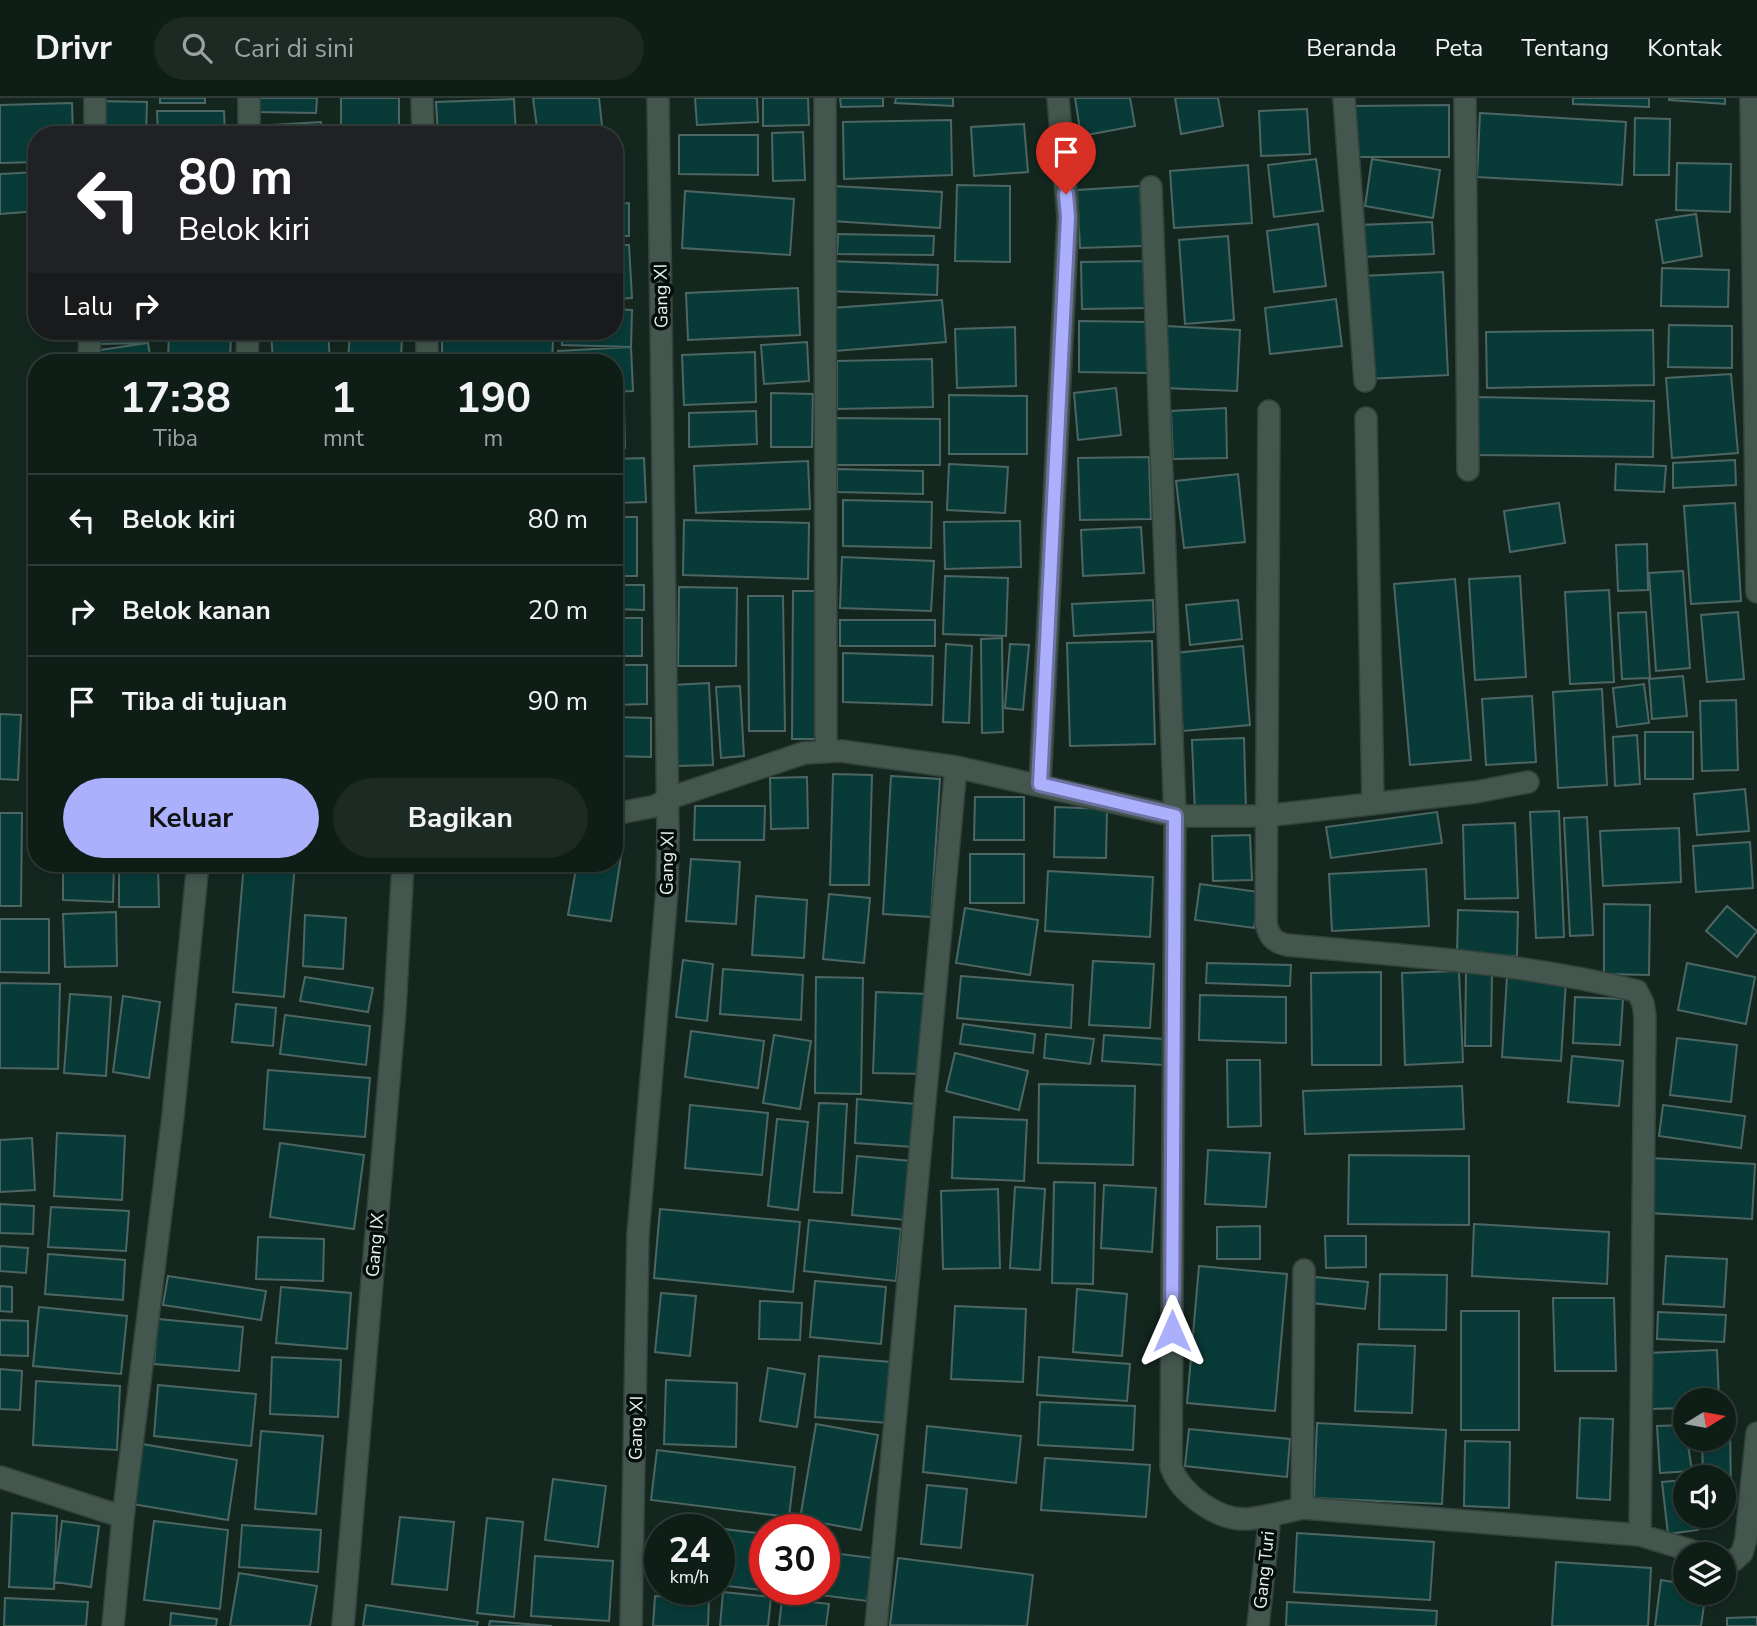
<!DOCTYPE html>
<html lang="id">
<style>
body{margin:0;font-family:"Nunito Sans",sans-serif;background:#1d2a24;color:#f1f3f6;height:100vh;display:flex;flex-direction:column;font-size:26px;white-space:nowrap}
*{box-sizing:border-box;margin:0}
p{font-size:23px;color:#9ba2a1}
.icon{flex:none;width:38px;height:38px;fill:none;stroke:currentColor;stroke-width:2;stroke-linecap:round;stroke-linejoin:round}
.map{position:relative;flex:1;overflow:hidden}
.panel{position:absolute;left:28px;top:256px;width:595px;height:518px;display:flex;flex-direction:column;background:#0f1d17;border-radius:28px;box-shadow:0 4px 10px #0003,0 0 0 2px #2f3b36}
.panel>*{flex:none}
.hud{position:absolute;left:28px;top:28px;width:595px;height:214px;border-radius:28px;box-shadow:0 4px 10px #0003,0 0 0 2px #2f3b36;background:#202124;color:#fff;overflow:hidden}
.needle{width:46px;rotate:79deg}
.controls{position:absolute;left:1673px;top:1290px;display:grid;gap:14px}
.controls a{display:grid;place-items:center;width:63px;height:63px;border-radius:50%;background:#0f1d17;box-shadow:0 4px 10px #0003,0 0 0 2px #2f3b36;font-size:35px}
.speed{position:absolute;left:644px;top:1416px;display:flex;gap:14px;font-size:35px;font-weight:700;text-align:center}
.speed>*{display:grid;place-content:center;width:91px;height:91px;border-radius:50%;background:#0f1d17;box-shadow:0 4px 10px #0003,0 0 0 2px #2f3b36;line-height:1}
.speed small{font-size:18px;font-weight:400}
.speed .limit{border:10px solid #d22;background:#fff;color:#111}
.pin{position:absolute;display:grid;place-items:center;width:60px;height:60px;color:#fff;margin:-72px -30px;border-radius:50% 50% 50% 0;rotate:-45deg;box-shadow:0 0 7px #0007}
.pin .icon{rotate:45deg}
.me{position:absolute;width:77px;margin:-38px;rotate:0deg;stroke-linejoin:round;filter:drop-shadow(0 0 5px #0008)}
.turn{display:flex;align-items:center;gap:24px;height:147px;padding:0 35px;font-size:32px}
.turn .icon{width:91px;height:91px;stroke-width:2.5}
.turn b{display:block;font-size:49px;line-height:60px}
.then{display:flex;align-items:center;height:66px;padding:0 35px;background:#0003;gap:14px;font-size:26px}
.eta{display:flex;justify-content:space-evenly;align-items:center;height:119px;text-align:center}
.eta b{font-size:42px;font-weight:700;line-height:49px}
.primary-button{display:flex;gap:14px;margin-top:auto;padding:14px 35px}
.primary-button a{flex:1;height:80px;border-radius:42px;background:#aab0fb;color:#111;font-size:28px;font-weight:700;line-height:80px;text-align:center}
.primary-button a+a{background:#1d2a24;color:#f1f3f6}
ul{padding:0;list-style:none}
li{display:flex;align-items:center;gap:21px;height:91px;padding:0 35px;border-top:2px solid #2f3b36}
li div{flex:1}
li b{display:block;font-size:26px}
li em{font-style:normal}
header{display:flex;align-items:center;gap:42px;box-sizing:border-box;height:98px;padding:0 35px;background:#0f1d17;border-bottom:2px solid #2f3b36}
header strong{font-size:33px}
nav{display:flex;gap:38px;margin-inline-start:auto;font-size:24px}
.search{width:490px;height:63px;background:#1d2a24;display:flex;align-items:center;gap:18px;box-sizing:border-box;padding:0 24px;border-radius:38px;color:#9ba2a1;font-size:26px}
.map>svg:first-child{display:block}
.building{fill:#083b38;stroke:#4d6663;stroke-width:2}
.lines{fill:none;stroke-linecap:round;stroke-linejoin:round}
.minor-casing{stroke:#34423b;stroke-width:24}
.minor{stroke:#43574e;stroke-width:21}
.route-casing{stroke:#6e72a3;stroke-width:18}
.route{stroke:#aab0fb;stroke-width:12}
.labels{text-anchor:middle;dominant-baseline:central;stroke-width:7;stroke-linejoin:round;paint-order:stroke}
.street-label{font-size:18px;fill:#e7f3ed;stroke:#060e0b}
</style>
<header>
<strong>Drivr</strong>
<div class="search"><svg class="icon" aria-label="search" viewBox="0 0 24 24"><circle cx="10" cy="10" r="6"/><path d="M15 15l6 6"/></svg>Cari di sini</div>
<nav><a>Beranda</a><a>Peta</a><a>Tentang</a><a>Kontak</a></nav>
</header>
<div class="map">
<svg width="1757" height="1528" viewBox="0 0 1757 1528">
<rect width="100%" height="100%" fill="#14271f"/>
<path class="building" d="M160 0H205V5H160Z
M258 0H317L316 15 258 14Z
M341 0H399V37H341Z
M533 0H599L603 37H538Z
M695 0H757L758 24 697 27Z
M763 0H808L809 27 763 28Z
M840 0H883V8L841 9Z
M896 0H953V8L895 5Z
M1075 0H1130L1135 28 1081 38Z
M1175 0H1218L1223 28 1181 36Z
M1573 0H1649V9L1573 6Z
M1669 0H1725V6L1669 2Z
M514 1 516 37H438L436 4Z
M99 3 147 4 146 37H99Z
M72 5 73 37H37V64L0 65V7Z
M1449 7V59H1354V8Z
M1307 11 1310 56 1261 58 1259 13Z
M157 13H224L225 37H158Z
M1480 15 1626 24 1622 87 1477 79Z
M1635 20 1670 21 1669 77H1634Z
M951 22 952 77 844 81 843 24Z
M321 24 322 37H272V27Z
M1024 26 1028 74 974 78 971 29Z
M803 34 805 82 773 83 772 35Z
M679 37H758V77L679 76Z
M614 47H620L622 98H614Z
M1316 61 1323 113 1274 119 1268 67Z
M1372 61 1440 72 1433 120 1365 108Z
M1677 65 1731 66 1730 114 1676 112Z
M1248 67 1252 125 1174 130 1170 73Z
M37 74V113L0 116V76Z
M957 87 1010 88V164L955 163Z
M834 88 942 94 940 130 832 123Z
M1140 88 1143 148 1080 150 1077 92Z
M685 93 794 101 790 157 682 150Z
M629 105V138H614V106Z
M1696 116 1702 158 1663 165 1656 122Z
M1432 124 1434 156 1359 159 1358 127Z
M1318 126 1326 188 1274 194 1267 133Z
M838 136 934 138 933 157 837 156Z
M1228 138 1234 222 1185 226 1179 142Z
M614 147H629L632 200 614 201Z
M829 163 938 167 937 197 827 193Z
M1148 163 1150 210 1082 211 1081 164Z
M1662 170 1729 172 1728 209 1661 208Z
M1443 174 1448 277 1367 281 1362 178Z
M798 190 800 237 688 242 686 195Z
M1336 201 1342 248 1270 256 1265 210Z
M942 202 946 244 835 253 832 210Z
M614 211 632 212 631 249 562 247V233H614Z
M1079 223 1147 224V275L1079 274Z
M1669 227 1732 228V270L1668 269Z
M1166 228 1240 232 1237 293 1164 290Z
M1015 229 1016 288 957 290 955 231Z
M1653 232 1654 287 1487 290 1486 234Z
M98 233H147L148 245 98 246Z
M169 233H231L230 264H168Z
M271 233H328L330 264H273Z
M350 233H402L401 264H348Z
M442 242H553L552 264H442Z
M807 244 809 283 764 286 761 247Z
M148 245 151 264H94L93 253Z
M631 249 633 293 614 294V264H559L558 253Z
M755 254 756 304 684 307 682 257Z
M932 261 933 309 837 311V263Z
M1731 276 1738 355 1672 360 1666 280Z
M1116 290 1121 337 1078 342 1074 295Z
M771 295 813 296 812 349H771Z
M949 297 1027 298V356H949Z
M1476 299 1654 303 1653 359 1475 357Z
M614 309H624L625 350H614Z
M1226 310 1227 360 1173 361 1171 313Z
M756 313 757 346 689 349V315Z
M832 320 940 321V367H832Z
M1149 359 1151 421 1080 422 1078 360Z
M644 360 646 404 614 405V361Z
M1735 362 1736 387 1673 390V365Z
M808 363 810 411 696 415 694 368Z
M949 366 1008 369 1005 415 947 412Z
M1616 366 1666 368 1664 394 1615 392Z
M837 371 923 373V396L837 394Z
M1238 376 1245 444 1184 450 1176 383Z
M843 402 932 404 931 450 843 448Z
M1559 405 1565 445 1510 454 1504 413Z
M1735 405 1741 503 1691 506 1684 408Z
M614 419H637V478H614Z
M684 422 809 425 808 481 683 477Z
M1020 423 1021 469 945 471 944 424Z
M1141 429 1144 475 1083 478 1081 432Z
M1647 446 1648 492 1618 493 1616 447Z
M842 459 934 463 931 513 840 510Z
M1683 473 1690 570 1656 573 1649 475Z
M945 478 1008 480 1006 538 943 536Z
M1520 478 1526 579 1475 582 1469 481Z
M1455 481 1471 662 1410 667 1394 486Z
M614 487H644V512L614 511Z
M679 489 737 490 736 568H678Z
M1609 492 1614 584 1570 586 1565 494Z
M793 493H815L816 641H792Z
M748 498H783L785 633H749Z
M1153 502 1154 534 1074 538 1072 506Z
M1238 502 1242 541 1190 547 1186 507Z
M1646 514 1650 580 1622 581 1618 515Z
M1738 514 1744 581 1707 584 1701 517Z
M614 520H642V558H614Z
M840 522H935V548H840Z
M1002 540 1003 634 982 635 981 541Z
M1152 543 1155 646 1070 648 1067 545Z
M946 546 972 548 969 625 943 624Z
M1010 546 1029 547 1023 612 1005 610Z
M1243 548 1250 627 1183 633 1175 555Z
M843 555 933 558 932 607 843 604Z
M614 567H647V606L614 607Z
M1683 578 1687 618 1652 621 1649 581Z
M709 585 713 667 676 668 672 587Z
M1644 586 1649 625 1617 629 1613 590Z
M740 588 744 658 721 660 716 589Z
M1602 591 1607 687 1558 690 1553 594Z
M1532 598 1536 664 1486 667 1482 601Z
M1736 602 1738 672 1702 673 1700 603Z
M0 616 21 617 18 682 0 681Z
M614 619 651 620V659L614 658Z
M1645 634H1693V681H1645Z
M1637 637 1640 686 1615 688 1613 639Z
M1244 640 1246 712 1195 715 1192 642Z
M833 676 872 677 869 787H830Z
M891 678 940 681 931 819 883 816Z
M807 679 808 730 771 731 770 680Z
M1745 691 1749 733 1697 737 1694 696Z
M975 699H1024V742H974Z
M695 708H765L764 742H694Z
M1055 709 1107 711 1106 760 1054 759Z
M1559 713 1564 839 1536 840 1530 714Z
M1437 714 1442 745 1331 760 1326 729Z
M0 715H22L21 808H0Z
M1587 719 1593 837 1570 838 1564 720Z
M1515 725 1518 800 1465 801 1463 727Z
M1679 730 1681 784 1603 788 1600 733Z
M1250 737 1252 782 1213 783 1212 738Z
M1750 744 1753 790 1696 794 1693 748Z
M970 756H1024V805H970Z
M614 758 621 759 611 823 568 817 577 765H614Z
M691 761 740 764 736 826 686 823Z
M63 765H114L113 804 63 802Z
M119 765H158L159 809H119Z
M244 765H295L284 899 233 894Z
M1426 771 1429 828 1332 833 1329 776Z
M1048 773 1153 779 1150 839 1045 833Z
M1200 786 1259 794 1254 830 1195 822Z
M829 796 870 800 864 865 823 861Z
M756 798 807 802 804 860 752 857Z
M1604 806 1650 807 1649 877 1604 876Z
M1727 808 1757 833 1737 859 1706 833Z
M965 810 1038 822 1030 877 956 865Z
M1458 812 1518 814 1517 858 1457 857Z
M116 814 117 868 65 869 63 816Z
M305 817 346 820 343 871 303 868Z
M0 821H49V875L0 874Z
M683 862 713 866 707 923 676 919Z
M1093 863 1154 866 1150 930 1089 927Z
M1207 865 1291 867 1290 888 1206 885Z
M1687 865 1755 879 1746 926 1678 912Z
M723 871 803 877 801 922 720 916Z
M1459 873 1463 964 1405 967 1402 875Z
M1381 874V967H1312L1311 875Z
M1466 874 1492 875 1491 948H1465Z
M961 878 1073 887 1071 930 957 920Z
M305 879 373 890 368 914 300 903Z
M816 879 863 880 861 996 815 995Z
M1507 879 1566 882 1561 963 1502 959Z
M0 885 60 886 58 971 0 970Z
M876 894 928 896 926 976 873 975Z
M70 896 111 899 106 978 64 975Z
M1200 897 1286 899V945L1199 942Z
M123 898 160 904 149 980 113 974Z
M1575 899 1623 901 1620 947 1573 945Z
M236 906 276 910 273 948 232 944Z
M285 917 370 928 366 967 280 956Z
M963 926 1035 936 1033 955 960 946Z
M691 933 764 943 758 990 685 979Z
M1046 936 1094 941 1090 966 1044 960Z
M774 937 811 943 800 1011 763 1005Z
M1104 937 1164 941 1163 967 1102 963Z
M1677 940 1737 947 1731 1004 1670 997Z
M955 955 1028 973 1019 1012 946 993Z
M1572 958 1623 963 1619 1008 1568 1004Z
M1227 962H1260L1261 1028 1228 1029Z
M268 972 370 980 365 1039 264 1031Z
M1039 986 1135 988 1133 1067 1038 1065Z
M1462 988 1464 1031 1305 1036 1303 993Z
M857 1001 916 1006 913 1049 855 1045Z
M819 1005 847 1006 842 1095 814 1094Z
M690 1007 768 1015 762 1077 685 1070Z
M1663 1007 1745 1018 1741 1050 1659 1038Z
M954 1019 1027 1022 1024 1083 952 1080Z
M777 1021 808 1024 798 1112 768 1108Z
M57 1035 125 1038 122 1102 54 1098Z
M32 1040 35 1092 0 1094V1042Z
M280 1045 364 1057 354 1131 270 1119Z
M1208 1052 1270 1055 1266 1109 1205 1106Z
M1349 1057 1469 1058V1127L1348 1126Z
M857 1058 911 1063 906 1122 852 1117Z
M1651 1060 1755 1066 1752 1121 1649 1115Z
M1054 1084 1095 1085 1093 1186 1052 1185Z
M1104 1087 1156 1090 1152 1154 1101 1150Z
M1015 1089 1045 1091 1040 1172 1010 1170Z
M998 1091 1000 1170 943 1171 941 1093Z
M0 1106 34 1108 33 1136 0 1135Z
M51 1109 129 1113 126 1153 48 1149Z
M660 1111 800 1124 793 1194 654 1180Z
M809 1122 901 1131 896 1183 804 1173Z
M1474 1126 1609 1134 1607 1186 1472 1178Z
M1260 1128V1161H1217V1129Z
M1325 1138H1366V1169L1326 1170Z
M258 1139 324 1141 323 1183 256 1181Z
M0 1148 28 1150 26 1175 0 1173Z
M48 1156 125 1162 123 1202 45 1196Z
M1666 1158 1727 1161 1724 1209 1663 1206Z
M1199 1168 1287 1176 1275 1313 1187 1305Z
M1380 1176 1447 1177 1446 1232 1379 1231Z
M168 1178 266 1193 261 1222 163 1207Z
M1315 1179 1368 1184 1365 1211 1312 1205Z
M815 1183 886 1189 881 1246 810 1239Z
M0 1188 12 1189V1214L0 1213Z
M281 1189 351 1195 347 1251 276 1245Z
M1077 1191 1127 1196 1122 1258 1073 1254Z
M661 1195 696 1198 690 1258 655 1254Z
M1553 1200H1614L1616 1273H1555Z
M760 1203 802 1205 800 1242 759 1241Z
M955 1208 1026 1211 1023 1284 951 1281Z
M39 1209 127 1218 121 1276 33 1268Z
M1461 1213H1519V1332H1461Z
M1658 1214 1726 1217 1724 1244 1657 1241Z
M158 1221 243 1229 239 1273 154 1266Z
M0 1222 28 1223V1258L0 1257Z
M1358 1246 1415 1248 1412 1315 1355 1313Z
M1717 1252 1719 1302H1685V1310L1649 1311 1647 1255Z
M819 1258 891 1264 887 1325 815 1319Z
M272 1259 341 1262 338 1319 270 1316Z
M1039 1259 1130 1266 1127 1303 1037 1297Z
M768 1270 805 1276 797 1329 760 1323Z
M0 1271 22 1273 20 1312 0 1311Z
M666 1282 737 1285 736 1349 664 1346Z
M36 1283 120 1288 117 1352 33 1347Z
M158 1287 256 1296 251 1348 154 1338Z
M1040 1304 1135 1308 1133 1352 1038 1347Z
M1580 1320 1613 1321 1610 1402 1577 1400Z
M1317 1325 1446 1332 1442 1406 1314 1400Z
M816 1326 878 1337 861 1432 800 1421Z
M1685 1327 1692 1373 1660 1375 1657 1328Z
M927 1328 1021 1338 1016 1385 923 1374Z
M1724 1330H1730L1731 1399 1724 1398V1379H1703L1702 1340H1724Z
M1189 1331 1290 1341 1287 1379 1185 1368Z
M261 1333 323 1338 316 1416 255 1411Z
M1465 1343 1510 1344 1509 1410 1464 1408Z
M142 1346 237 1362 228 1422 132 1406Z
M657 1352 795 1369 789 1419 651 1402Z
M1045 1360 1150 1367 1146 1419 1041 1412Z
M553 1381 606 1388 598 1449 545 1442Z
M1685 1382V1418H1697L1698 1432 1668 1436 1662 1384Z
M927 1387 967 1391 961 1450 921 1446Z
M12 1415 57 1418 54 1491 9 1489Z
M400 1419 454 1424 447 1492 392 1486Z
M487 1420 523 1424 514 1519 477 1515Z
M62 1423 99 1428 91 1489 54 1484Z
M154 1423 228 1432 220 1511 144 1502Z
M675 1425 765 1436V1491L770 1493 719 1487V1432H674Z
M242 1427 321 1432 318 1474 239 1469Z
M1297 1435 1434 1444 1430 1502 1294 1494Z
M824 1454 873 1460 867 1503 781 1492 824 1491Z
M535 1458 613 1463 609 1523 531 1518Z
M898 1460 1033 1477 1027 1528 890 1527Z
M1556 1464 1651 1470 1648 1528H1552Z
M239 1475 317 1488 310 1528H230Z
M1661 1482 1685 1486V1494H1706L1701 1528H1655Z
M723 1494 771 1499 768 1528H720Z
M655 1498 709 1501 708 1528H653Z
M5 1500 88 1504 86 1528H4Z
M782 1501 829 1506 826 1528H779Z
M1287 1504 1437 1513 1436 1528H1286Z
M366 1507 478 1524 477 1528H363Z
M171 1515 217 1521 216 1528H170Z
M1757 1519V1528H1727V1520Z
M490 1523 552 1528H489Z"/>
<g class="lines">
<g class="minor-casing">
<path id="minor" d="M422 0 423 37
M825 0 826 653
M1344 0 1365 283
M1465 0 1468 372
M1751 0 1757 494
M95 37V0
M249 37V0
M1151 89 1175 718 1171 1369C1181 1396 1218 1423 1248 1421 1266 1419 1285 1414 1302 1410
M427 233V264
M89 264 90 233
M247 264 248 233
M1269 313 1266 825C1269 838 1273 844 1287 847 1405 858 1522 864 1637 893L1643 905 1645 919 1640 1437 1702 1456
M1366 320 1373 706
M1040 686 1068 119 1058 0
M614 716 656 708 667 701 804 655 841 653 956 669 1175 718H1265L1476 694 1528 684
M1304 1172 1302 1410 1640 1437
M0 1379 123 1419
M1724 1463H1733L1742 1455 1746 1441 1757 1335
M113 1528 123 1419 173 1018 198 765
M343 1528 395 911 403 765
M631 1528 638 1137 667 792 668 737 658 0
M876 1528 956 669
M1258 1528 1270 1417"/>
</g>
<use href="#minor" class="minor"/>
</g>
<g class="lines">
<g class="route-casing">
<path id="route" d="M1066 96 1068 119 1040 686 1175 718 1172 1233"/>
</g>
<use href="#route" class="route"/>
</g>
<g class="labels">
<g class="street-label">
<text transform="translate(661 198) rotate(-91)">Gang XI</text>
<text transform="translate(667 765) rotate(-89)">Gang XI</text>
<text transform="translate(375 1147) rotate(-85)">Gang IX</text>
<text transform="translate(636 1330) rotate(-89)">Gang XI</text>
<text transform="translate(1264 1472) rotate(-84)">Gang Turi</text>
</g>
</g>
</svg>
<div class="controls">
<a><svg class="needle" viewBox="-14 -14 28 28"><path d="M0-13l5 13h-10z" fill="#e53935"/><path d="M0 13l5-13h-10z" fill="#9ba2a1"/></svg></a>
<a><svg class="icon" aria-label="sound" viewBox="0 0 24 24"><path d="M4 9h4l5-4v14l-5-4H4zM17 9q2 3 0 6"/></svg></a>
<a><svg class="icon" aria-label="layers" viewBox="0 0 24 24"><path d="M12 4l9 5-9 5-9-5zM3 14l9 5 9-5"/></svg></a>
</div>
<div class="speed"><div>24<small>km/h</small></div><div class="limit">30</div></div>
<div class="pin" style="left:1066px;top:96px;background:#d93025"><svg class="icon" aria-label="arrive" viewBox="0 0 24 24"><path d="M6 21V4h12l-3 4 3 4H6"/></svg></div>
<svg class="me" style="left:1172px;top:1233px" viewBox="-20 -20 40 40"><path d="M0-17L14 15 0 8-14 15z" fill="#aab0fb" stroke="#fff" stroke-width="4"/></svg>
<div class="hud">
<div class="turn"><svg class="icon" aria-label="left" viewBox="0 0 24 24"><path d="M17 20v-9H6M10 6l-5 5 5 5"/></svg><div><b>80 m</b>Belok kiri</div></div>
<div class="then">Lalu<svg class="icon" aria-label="right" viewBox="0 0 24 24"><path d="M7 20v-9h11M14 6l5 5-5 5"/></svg></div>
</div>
<section class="panel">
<div class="eta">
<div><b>17:38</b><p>Tiba</p></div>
<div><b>1</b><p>mnt</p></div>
<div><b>190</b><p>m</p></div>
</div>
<ul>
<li><svg class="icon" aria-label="left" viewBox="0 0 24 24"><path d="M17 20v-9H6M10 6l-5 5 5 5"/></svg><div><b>Belok kiri</b></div><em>80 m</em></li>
<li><svg class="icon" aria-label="right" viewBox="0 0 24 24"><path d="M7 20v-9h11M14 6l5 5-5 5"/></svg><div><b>Belok kanan</b></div><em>20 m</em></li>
<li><svg class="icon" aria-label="arrive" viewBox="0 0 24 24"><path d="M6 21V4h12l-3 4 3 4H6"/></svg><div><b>Tiba di tujuan</b></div><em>90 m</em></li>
</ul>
<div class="primary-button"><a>Keluar</a><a>Bagikan</a></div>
</section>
</div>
